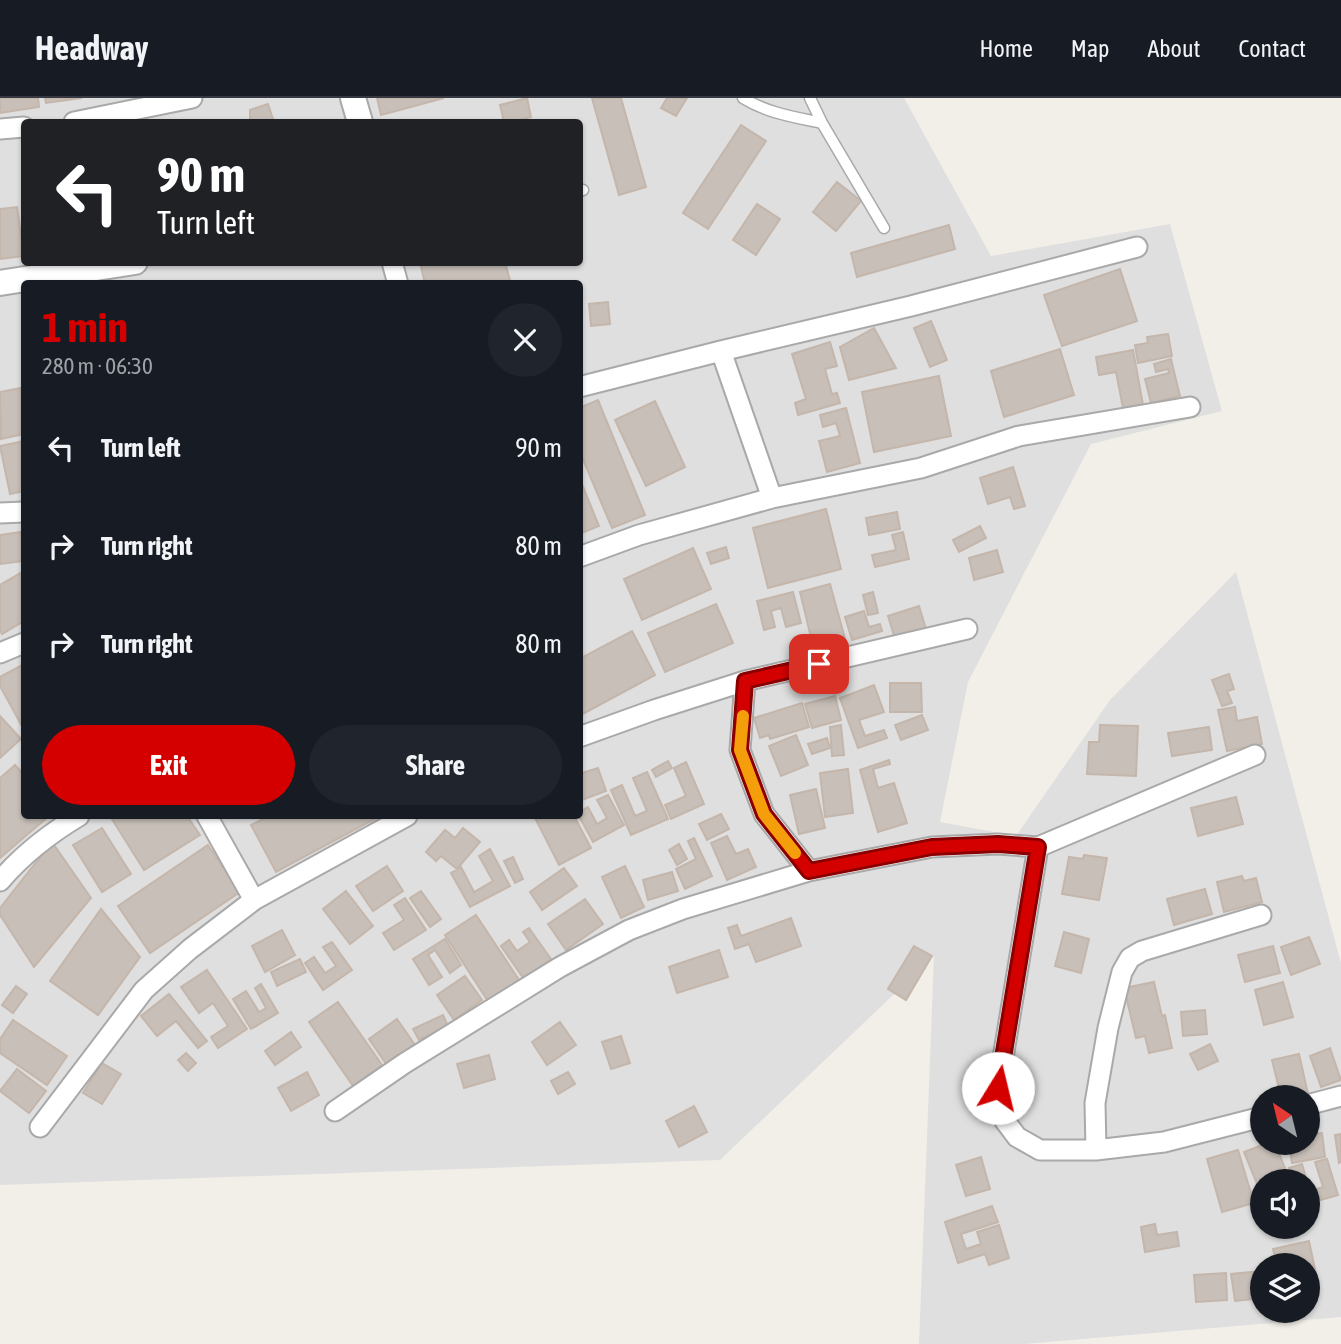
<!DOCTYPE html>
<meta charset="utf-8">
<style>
body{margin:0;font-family:"Asap Condensed",sans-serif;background:#20242c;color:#f1f3f6;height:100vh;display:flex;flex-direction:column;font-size:26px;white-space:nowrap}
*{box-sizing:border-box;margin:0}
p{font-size:23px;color:#9ea1a6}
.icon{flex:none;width:38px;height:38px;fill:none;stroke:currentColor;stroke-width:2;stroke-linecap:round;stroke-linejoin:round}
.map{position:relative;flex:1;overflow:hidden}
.panel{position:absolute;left:21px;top:182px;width:562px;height:539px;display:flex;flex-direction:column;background:#171b24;border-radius:7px;box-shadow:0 2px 5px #0004}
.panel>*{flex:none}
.guide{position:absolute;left:21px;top:21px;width:562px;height:147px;border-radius:7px;box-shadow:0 2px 5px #0004;background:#202124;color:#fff;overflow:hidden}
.needle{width:46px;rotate:325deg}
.fabs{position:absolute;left:1250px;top:987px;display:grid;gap:14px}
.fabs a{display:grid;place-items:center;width:70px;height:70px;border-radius:50%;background:#171b24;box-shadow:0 2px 5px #0004;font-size:35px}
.pin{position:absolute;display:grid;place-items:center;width:60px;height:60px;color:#fff;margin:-30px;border-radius:14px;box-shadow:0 4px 10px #0006}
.me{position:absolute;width:77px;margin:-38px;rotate:9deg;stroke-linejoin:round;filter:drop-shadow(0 0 5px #0008)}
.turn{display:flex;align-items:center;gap:24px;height:147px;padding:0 21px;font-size:32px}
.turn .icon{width:91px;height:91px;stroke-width:2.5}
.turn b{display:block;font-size:49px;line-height:60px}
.round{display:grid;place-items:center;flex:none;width:74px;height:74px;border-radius:37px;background:#20242c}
.overview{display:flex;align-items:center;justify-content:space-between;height:119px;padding:0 21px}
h1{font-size:42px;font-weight:700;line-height:52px;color:#d40000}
.action{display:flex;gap:14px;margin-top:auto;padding:14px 21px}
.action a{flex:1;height:80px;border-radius:42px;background:#d40000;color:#fff;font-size:28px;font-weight:700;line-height:80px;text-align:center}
.action a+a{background:#20242c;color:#f1f3f6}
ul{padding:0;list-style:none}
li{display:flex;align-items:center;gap:21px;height:98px;padding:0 21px}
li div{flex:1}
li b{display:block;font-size:26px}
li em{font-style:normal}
header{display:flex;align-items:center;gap:42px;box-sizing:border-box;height:98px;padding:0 35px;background:#171b24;border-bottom:2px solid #363941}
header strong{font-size:33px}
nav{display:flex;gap:38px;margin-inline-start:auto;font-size:24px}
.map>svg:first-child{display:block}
.residential{fill:#e0dfdf;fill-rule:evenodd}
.building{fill:#c7bfb8;stroke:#c4b6ab;stroke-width:2}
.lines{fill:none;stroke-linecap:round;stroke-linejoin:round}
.service-casing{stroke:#a9a9a9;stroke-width:13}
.minor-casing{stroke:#a9a9a9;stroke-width:23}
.tertiary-casing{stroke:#a9a9a9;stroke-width:28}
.service{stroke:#fff;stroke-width:10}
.minor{stroke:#fff;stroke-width:19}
.tertiary{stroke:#fff;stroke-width:24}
.route-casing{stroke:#8a0000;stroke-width:18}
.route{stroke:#d40000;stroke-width:12}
.slow{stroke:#f59e0b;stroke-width:12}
</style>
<header>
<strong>Headway</strong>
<nav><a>Home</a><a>Map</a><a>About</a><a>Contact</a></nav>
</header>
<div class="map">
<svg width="1341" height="1246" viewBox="0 0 1341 1246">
<rect width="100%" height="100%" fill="#f2efe9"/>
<path class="residential" d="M0 0H904L991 158 1170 126 1222 313 1091 346 968 584 940 724 1016 738 1110 602 1236 474 1341 865V1219L1024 1246H919L934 858 720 1062 0 1087ZM24 24H579V164H24ZM24 186H579V718H24ZM1262 999H1307V1045H1262ZM1262 1083H1307V1129H1262ZM1262 1167H1307V1213H1262Z"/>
<path class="building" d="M0 0H38L39 9 0 15Z
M45 0H82L46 5Z
M377 0H444L381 17Z
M527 0 531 19 511 24H504L500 7Z
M592 0H621L646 89 619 97Z
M667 0H687L676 18 661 10Z
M268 6 274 24H250V12Z
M741 27 766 43 708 131 683 115Z
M837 84 861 103 836 133 813 114Z
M757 106 780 121 756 157 733 142Z
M17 109 24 158 0 161V111Z
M949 127 955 151 857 179 851 155Z
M420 164H505L511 186H425Z
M1120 171 1137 223 1062 248 1044 197Z
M608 204 610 226 591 228 589 206Z
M931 223 947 262 930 269 914 230Z
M874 230 896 270 849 282 840 249Z
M1168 236 1172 258 1138 265 1135 247 1148 245 1147 239Z
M830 244 837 268 825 271 832 296 837 295 840 305 798 317 795 305 806 301 792 256Z
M1060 251 1074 297 1004 319 991 273Z
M1133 252 1143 307 1123 310 1116 274 1099 277 1096 259Z
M1171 261 1180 298 1151 305 1145 281 1169 275 1168 271 1156 274 1154 266Z
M939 278 951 338 874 354 862 294Z
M21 290 24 310V336L1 341 0 294Z
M598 302 645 417 612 430 579 352V310Z
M655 303 685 369 646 388 615 322Z
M846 310 860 365 827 374 819 343 840 338 836 325 823 329 820 317Z
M24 343V393L10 396 0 348Z
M1013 369 1025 408 1014 411 1010 399 988 406 980 380Z
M579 379 599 428 579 436Z
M826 411 841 471 768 490 753 430Z
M897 414 900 431 869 437 866 420Z
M980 428 986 440 959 454 953 442Z
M21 434 24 463 0 466V437Z
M903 434 909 461 875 469 872 457 896 452 892 437Z
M726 449 729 460 711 466 707 455Z
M693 450 711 491 642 522 624 481Z
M997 452 1003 474 974 482 969 460Z
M24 473V523L2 536 0 532V487Z
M830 486 846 544 814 552 800 494Z
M793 494 801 525 786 529 781 510 771 513 775 529 764 532 757 503Z
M873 494 878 515 868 517 863 497Z
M716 506 733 545 665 574 648 535Z
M919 508 926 531 895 541 888 518Z
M864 513 869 529 880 526 882 533 852 542 845 519Z
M632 533 655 577 579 618V561Z
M24 566V632L0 588V579Z
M1229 576 1234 591 1227 593 1232 605 1222 608 1212 582Z
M890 585H921L922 614H890Z
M874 587 884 614 859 622 865 638 884 632 887 640 858 650 840 600Z
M835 598 841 622 812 630 805 606Z
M802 605 809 629 770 641 769 637 760 640 754 620Z
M1235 609 1237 623 1257 619 1262 646 1227 653 1218 612Z
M922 617 928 632 901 642 895 627Z
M0 618 21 641 0 660Z
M841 627 844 657 832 658 830 629Z
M1100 627 1138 628 1136 678 1087 676 1089 644H1099Z
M1209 629 1212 652 1172 658 1168 635Z
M796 637 808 667 781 678 769 648Z
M827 640 830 650 812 656 808 646Z
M889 662 890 666 873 671 878 690 894 685 907 725 878 734 860 672Z
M668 663 672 670 656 679 652 672Z
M686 664 704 706 671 721 665 707 686 698 674 670Z
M15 667 24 677V718H49L0 760V680Z
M598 670 606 693 579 703V676Z
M848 671 853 715 825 719 820 675Z
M647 674 668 721 631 737 611 692 622 687 635 718 647 713 633 680Z
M816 691 825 730 799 736 790 697Z
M608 697 624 727 593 744 579 718V714L588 709 597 726 607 720 597 702Z
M1236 699 1243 726 1198 738 1191 710Z
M721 716 729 731 707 742 699 726Z
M110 718H187L200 737 144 772Z
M269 718H380L276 774 251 727Z
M534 718H574L591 750 559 767Z
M102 730 131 776 102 794 73 747Z
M463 730 480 744 457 771 441 758 436 763 426 754 445 732 455 740Z
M727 738 736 756 748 751 756 769 727 782 711 745Z
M694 740 712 778 685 791 676 771 696 761 688 743Z
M52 744 91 800 34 869 0 817V810Z
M679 746 687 761 677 767 669 752Z
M208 747 240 794 150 855 118 808Z
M490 751 510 788 470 809 451 775 461 769 474 794 493 783 479 758Z
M1084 757 1107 760 1099 802 1062 796 1069 759 1083 761Z
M513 759 523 781 515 785 504 763Z
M387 768 403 793 373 813 356 788Z
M625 768 644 809 621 820 602 779Z
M564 770 577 788 542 812 530 794Z
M672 774 678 793 648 802 643 782Z
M1242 778 1244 783 1256 780 1262 804 1224 814 1217 784Z
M1205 791 1212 816 1174 827 1167 801Z
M346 793 373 828 350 846 323 811Z
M421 793 441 821 430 829 410 800Z
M405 800 426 832 394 852 383 835 404 822 394 807Z
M585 801 603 826 566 852 548 826Z
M101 811 140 859 98 917 50 883Z
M476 817 519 882 488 903 445 837Z
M791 820 801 848 756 864 749 846 735 851 728 830 737 827 741 838Z
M529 830 551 861 524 881 501 848 509 842 517 853 530 844 523 834Z
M282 832 295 857 265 874 252 848Z
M1064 834 1089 841 1081 875 1055 868Z
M1309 839 1320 866 1291 877 1281 849Z
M445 841 461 867 450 875 435 852 428 857 442 879 429 887 413 861Z
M332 844 352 872 323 892 305 865 314 859 325 875 336 868 323 849Z
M914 848 932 858 906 902 888 891Z
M1273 848 1280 875 1245 884 1238 857Z
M719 852 728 879 677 895 669 869Z
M300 861 306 874 277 888 271 874Z
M207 872 247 931 218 950 211 939 228 928 213 905 199 915 181 889Z
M465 878 482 902 454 922 437 897Z
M1154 884 1162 918 1165 917 1172 950 1149 955 1145 938 1136 940 1124 890Z
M1283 884 1293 919 1264 927 1255 892Z
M261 886 278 915 251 931 233 901 246 893 259 914 266 910 255 890Z
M16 888 27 896 13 915 2 907Z
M169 896 207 943 198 950 176 923 157 938 141 918Z
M338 904 382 967 353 988 309 924Z
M1205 912 1207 936 1183 938 1181 914Z
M443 917 448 928 419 942 413 931Z
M397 921 415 947 387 967 369 941Z
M13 922 67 958 47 987 0 955V941Z
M560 924 576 947 547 967 532 944Z
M291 934 301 949 275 967 265 953Z
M621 938 630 965 611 971 602 944Z
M1210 946 1218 963 1198 972 1190 956Z
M1330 950 1341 982 1321 989 1310 958Z
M186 955 196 965 188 973 178 962Z
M1299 956 1308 996 1295 999H1281L1272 962Z
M489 957 495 981 464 990 457 966Z
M102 965 121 976 102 1006 83 995Z
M17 971 46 993 29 1015 0 993Z
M307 974 319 997 291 1013 278 990Z
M568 974 575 986 558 996 551 983Z
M694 1008 707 1034 679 1049 666 1023Z
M1322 1035 1325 1059 1292 1065 1289 1045H1307V1037Z
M1341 1036V1064L1339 1065 1335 1037Z
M1267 1045H1275L1290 1083H1262V1098L1244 1054Z
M1238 1052 1254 1105 1222 1114 1207 1061Z
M981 1059 990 1091 966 1098 956 1067Z
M1327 1061 1338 1097 1307 1106V1084L1310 1093 1323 1089 1315 1064Z
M1302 1066 1307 1083H1293L1289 1070Z
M992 1108 998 1124 961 1136 966 1151 981 1146 977 1134 999 1127 1009 1160 989 1167 985 1156 958 1165 945 1124Z
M1155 1126 1157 1137 1177 1134 1179 1148 1145 1154 1141 1129Z
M1309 1143 1319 1190 1307 1192V1167H1277L1273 1151Z
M1262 1173V1200L1235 1203 1231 1176Z
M1226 1175 1227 1202 1196 1204 1194 1177Z"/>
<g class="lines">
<g class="service-casing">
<path id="service" d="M743 0C767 15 794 19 822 25
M810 0 822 25 884 130
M579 93 583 92"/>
</g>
<g class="minor-casing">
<path id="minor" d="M74 24 192 0
M0 31 24 29
M392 164 398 186
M721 253 772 400
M579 289 721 253 911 208 1137 149
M0 415 24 414
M579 459 639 437 772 400 921 370 1019 338 1190 309
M0 555 24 545
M745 583 740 652 764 716 809 773
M579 639 654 612 745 583 967 531
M207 718 254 802
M1038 749 998 990 1000 1011 1005 1023 1017 1039 1040 1052H1096L1164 1044 1262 1019
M0 783C23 756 49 736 79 718
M1307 1007 1341 998
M335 1013 405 965 560 869 629 832 683 811 809 773 932 749 998 746 1038 749 1255 657
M40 1029 144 892 190 851 254 802 407 718
M1096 1052 1095 1005 1108 930 1122 874 1130 860 1142 853 1261 817"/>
</g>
<g class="tertiary-casing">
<path id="tertiary" d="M353 0 360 24
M0 185 135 164"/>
</g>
<use href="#service" class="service"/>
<use href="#minor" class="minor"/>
<use href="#tertiary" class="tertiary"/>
</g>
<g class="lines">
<g class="route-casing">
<path id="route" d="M819 566 745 583 740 652 764 716 809 773 932 749 998 746 1038 749 998 990"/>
</g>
<use href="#route" class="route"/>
<path class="slow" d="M743 618 740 652 764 716 795 755"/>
</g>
</svg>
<div class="fabs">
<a><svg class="needle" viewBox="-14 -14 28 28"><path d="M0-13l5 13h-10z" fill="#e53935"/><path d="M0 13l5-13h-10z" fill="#9ea1a6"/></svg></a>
<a><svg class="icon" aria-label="sound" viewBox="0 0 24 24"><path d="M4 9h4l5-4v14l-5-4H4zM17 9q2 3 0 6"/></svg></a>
<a><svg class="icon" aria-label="layers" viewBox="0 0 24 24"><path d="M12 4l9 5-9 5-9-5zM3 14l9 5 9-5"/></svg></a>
</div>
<div class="pin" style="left:819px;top:566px;background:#d93025"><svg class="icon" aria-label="arrive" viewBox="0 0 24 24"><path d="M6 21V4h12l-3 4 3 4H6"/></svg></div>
<svg class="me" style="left:998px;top:990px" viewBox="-20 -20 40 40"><circle r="19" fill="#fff"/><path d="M0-13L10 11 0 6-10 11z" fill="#d40000"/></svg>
<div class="guide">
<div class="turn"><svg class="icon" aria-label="left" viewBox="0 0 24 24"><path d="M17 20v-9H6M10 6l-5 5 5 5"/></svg><div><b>90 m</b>Turn left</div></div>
</div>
<section class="panel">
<div class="overview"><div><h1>1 min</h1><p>280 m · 06:30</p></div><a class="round"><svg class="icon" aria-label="close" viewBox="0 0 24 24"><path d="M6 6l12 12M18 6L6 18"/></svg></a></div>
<ul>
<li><svg class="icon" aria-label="left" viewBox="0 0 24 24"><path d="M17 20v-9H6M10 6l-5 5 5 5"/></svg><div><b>Turn left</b></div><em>90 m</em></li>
<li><svg class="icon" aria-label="right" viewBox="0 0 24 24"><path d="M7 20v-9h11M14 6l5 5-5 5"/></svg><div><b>Turn right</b></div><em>80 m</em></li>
<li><svg class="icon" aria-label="right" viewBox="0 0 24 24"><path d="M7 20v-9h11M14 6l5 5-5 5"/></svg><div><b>Turn right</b></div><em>80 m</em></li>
</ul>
<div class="action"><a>Exit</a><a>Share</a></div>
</section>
</div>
